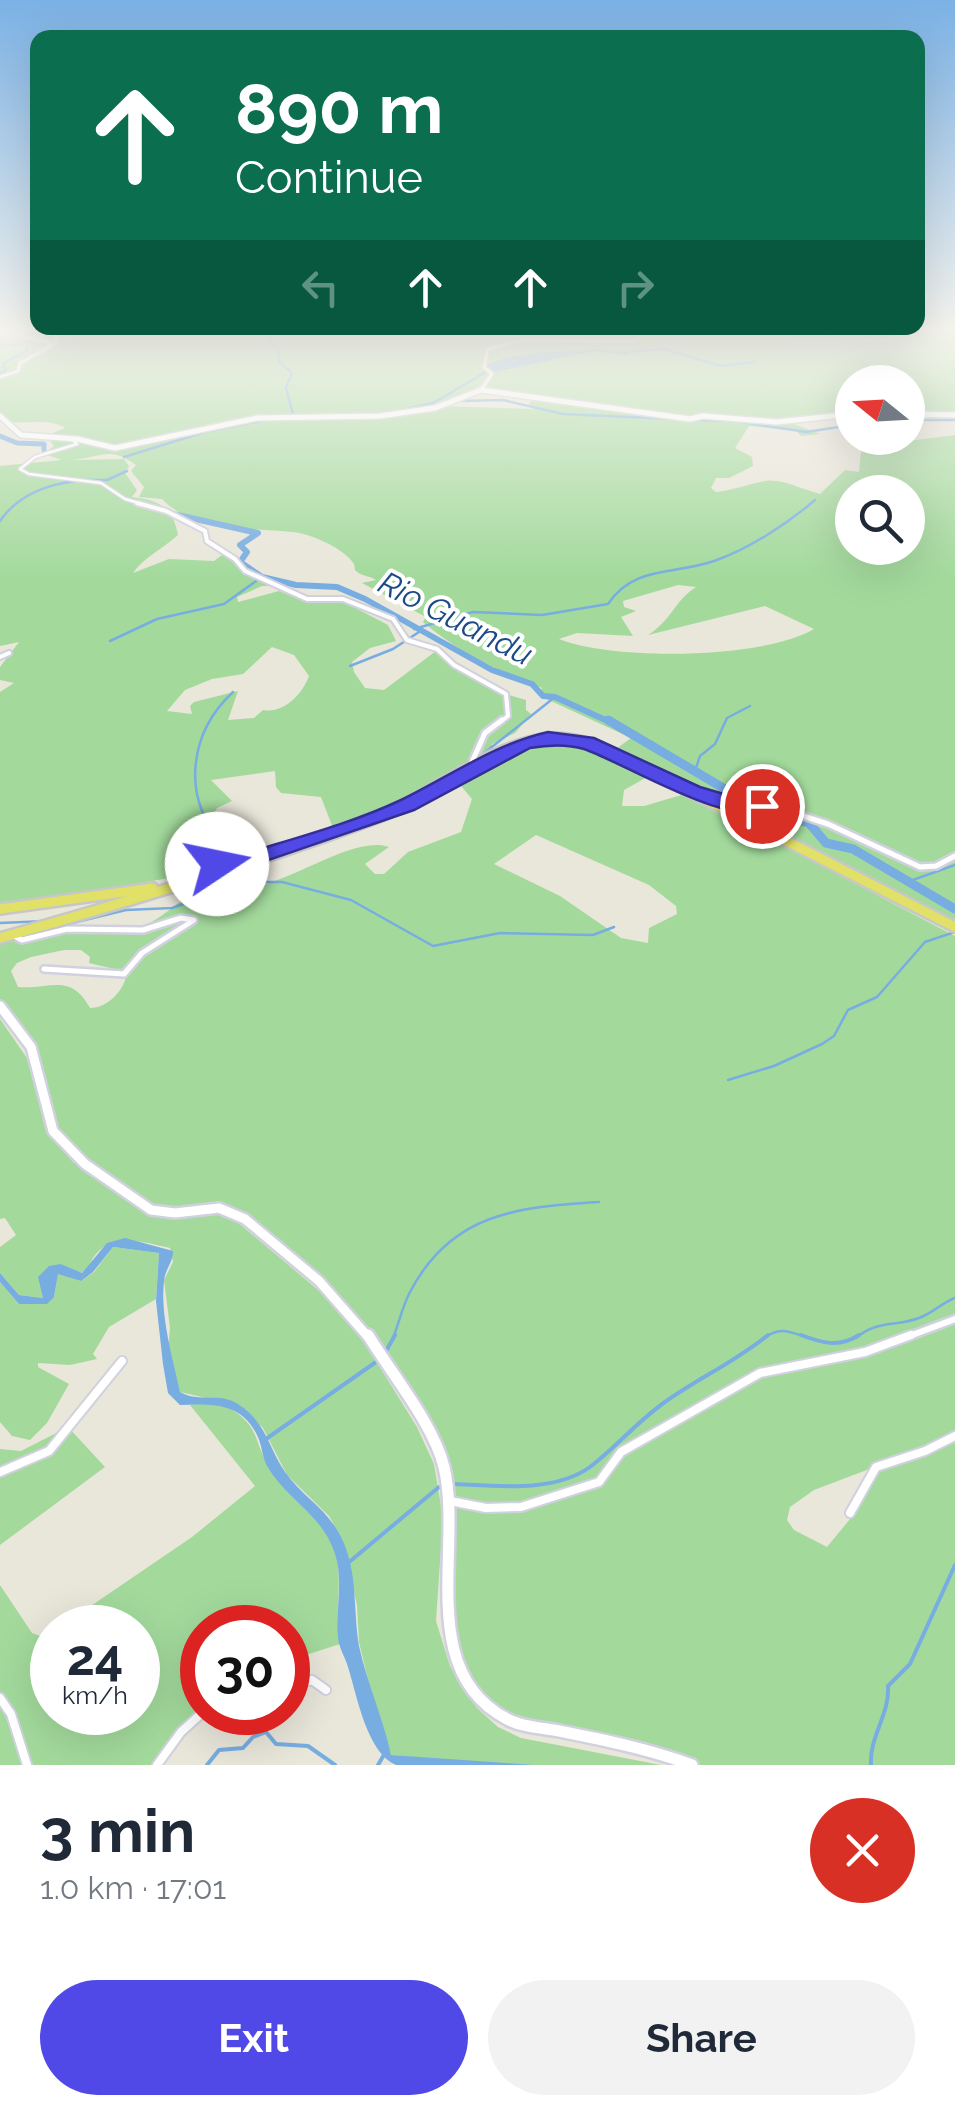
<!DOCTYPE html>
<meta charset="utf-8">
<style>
body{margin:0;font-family:Raleway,sans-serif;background:#f2f2f3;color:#1f2937;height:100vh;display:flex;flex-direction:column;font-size:38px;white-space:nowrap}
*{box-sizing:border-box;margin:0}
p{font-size:32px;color:#747a83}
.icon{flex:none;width:55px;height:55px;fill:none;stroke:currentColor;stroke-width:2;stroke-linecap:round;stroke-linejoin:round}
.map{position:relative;height:1765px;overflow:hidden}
.side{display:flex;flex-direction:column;background:#fff;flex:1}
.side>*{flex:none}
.top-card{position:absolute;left:30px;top:30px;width:895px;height:305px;border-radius:20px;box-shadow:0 10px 40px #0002;background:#0b6e4f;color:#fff;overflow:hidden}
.needle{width:65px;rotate:288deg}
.fabs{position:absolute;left:835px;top:365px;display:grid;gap:20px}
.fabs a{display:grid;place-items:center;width:90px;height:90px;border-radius:50%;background:#fff;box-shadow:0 10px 40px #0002;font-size:50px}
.speed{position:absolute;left:30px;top:1605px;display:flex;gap:20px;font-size:50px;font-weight:700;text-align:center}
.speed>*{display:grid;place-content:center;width:130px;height:130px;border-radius:50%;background:#fff;box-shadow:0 10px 40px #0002;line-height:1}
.speed small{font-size:25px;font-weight:400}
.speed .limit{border:15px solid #d22;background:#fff;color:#111}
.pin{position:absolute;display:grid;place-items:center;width:85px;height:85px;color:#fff;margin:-42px;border:5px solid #fff;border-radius:50%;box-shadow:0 2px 10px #0007}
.me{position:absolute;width:110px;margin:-55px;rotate:79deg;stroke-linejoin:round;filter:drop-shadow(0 0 8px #0008)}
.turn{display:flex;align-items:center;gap:35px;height:210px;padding:0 40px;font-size:45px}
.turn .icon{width:130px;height:130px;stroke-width:2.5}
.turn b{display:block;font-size:70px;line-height:85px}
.lanes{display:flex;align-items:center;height:95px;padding:0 40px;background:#0003;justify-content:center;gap:50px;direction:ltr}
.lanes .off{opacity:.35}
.round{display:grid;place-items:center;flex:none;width:105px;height:105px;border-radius:52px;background:#f2f2f3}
.headline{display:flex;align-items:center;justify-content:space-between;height:170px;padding:0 40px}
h1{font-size:60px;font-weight:700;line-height:75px}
.cta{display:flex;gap:20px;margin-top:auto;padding:20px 40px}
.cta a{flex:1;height:115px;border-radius:60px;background:#5049e7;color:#fff;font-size:40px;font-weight:700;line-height:115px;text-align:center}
.cta a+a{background:#f2f2f3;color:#1f2937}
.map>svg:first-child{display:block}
.green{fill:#a3da9c;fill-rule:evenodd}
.water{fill:#77ade1}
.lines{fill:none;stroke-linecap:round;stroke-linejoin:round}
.stream-far1{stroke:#77ade1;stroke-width:2.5}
.stream{stroke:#77ade1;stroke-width:4}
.river-far2{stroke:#77ade1;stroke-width:5}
.river-far1{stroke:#77ade1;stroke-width:6}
.river{stroke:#77ade1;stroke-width:9}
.street-far4-casing{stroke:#d1d0df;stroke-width:5}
.street-far3-casing{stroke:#d1d0df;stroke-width:8}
.street-far2-casing{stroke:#d1d0df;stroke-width:10}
.street-far1-casing{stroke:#d1d0df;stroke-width:11}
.street-casing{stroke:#d1d0df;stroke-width:12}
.secondary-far2-casing{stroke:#d1d0df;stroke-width:8}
.secondary-far1-casing{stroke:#d1d0df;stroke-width:14}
.secondary-casing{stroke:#d1d0df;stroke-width:16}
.primary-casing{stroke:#c7c7c7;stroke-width:14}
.street-far4{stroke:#fff;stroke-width:2.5}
.street-far3{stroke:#fff;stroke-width:4}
.street-far2{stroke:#fff;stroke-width:5}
.street-far1{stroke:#fff;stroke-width:6}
.street{stroke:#fff;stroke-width:8}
.secondary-far2{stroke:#fff;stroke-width:5}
.secondary-far1{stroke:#fff;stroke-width:9}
.secondary{stroke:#fff;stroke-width:11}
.primary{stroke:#e1e167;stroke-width:9}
.route{fill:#5049e7;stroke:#342f96;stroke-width:2.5}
.labels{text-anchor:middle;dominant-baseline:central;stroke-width:8;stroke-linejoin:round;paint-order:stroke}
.water-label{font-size:32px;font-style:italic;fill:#1a4a89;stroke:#fff}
</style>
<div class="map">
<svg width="955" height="1765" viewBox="0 0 955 1765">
<rect width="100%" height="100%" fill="#e9e6da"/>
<path class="green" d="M0 330H921V334L955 330V414L908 412V382H852V413L786 421 820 434 801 436 796 431 749 426 735 448 752 457 753 466 729 478H716L711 488 716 492C734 490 744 485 765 481 781 478 804 490 820 494L845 470 859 472 861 452 874 440 901 447 915 440 955 435V930L612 752 631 738 538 695 542 688C497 671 458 652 423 622L426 617 362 583 376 580C371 576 361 576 356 571 354 570 355 566 354 564 344 548 311 534 293 532 252 528 192 531 162 499L139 497 144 487 131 471 136 465C109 446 104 457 72 460L124 459 129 466 125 473 137 490 132 497C160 500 173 508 178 535 164 548 143 558 133 573L169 559 214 561 222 555 244 562 253 572 305 586H262L237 597 238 602 279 591 303 601H342L388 625 396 641 370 648 352 662 354 672 365 688 384 690 436 651 467 675 502 693 526 700V710L531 714 515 733 492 744 491 753 428 791 333 828 321 797 281 793 276 787 275 771 211 780 232 801 217 808 207 827 211 830 206 841 203 872 0 908V692L14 683 0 680V667L19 642 0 646V466L62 460 44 454 54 446 46 436 65 428C44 415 19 429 0 418V337H22L23 333ZM487 376 491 378 486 388 488 392 566 404 533 400 529 403 533 409 442 406 481 385ZM852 492H908V548H852ZM678 585 696 587C675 600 672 620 648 635L765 606 814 629C764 659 614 661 559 639L577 633 633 636 621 617 636 611 624 607 623 601ZM272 647 294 655 309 676C302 695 283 714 263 710L254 718 228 720 238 691 194 702 190 706 192 714 167 711 185 690 212 679 243 674Z
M564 741 603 751 649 776 624 790 622 806H644L685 794 955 936V1765H689L594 1740 548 1734 492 1709 451 1647V1515L435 1450 369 1337 279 1247 223 1209H156L72 1151 57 1135 37 1063 0 1008V942L60 923 61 930C84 929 111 933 133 929 169 923 199 870 237 879L245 888C287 886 354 834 389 847L365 864 375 874H384L408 852 461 832 472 799 461 786 481 775 478 769 533 743ZM536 835 649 885 676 906 677 914 649 928 648 943 621 938 560 896 494 864ZM64 950H81L90 957 89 963 127 972C125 990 108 1008 90 1008 70 972 50 990 18 987L11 971 17 963 31 957ZM872 1468 855 1513 827 1547 794 1530 787 1520 790 1507 814 1490Z
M0 1019 27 1058 46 1131 73 1162 145 1213 167 1217 215 1213 235 1220 330 1300 358 1332 417 1427 434 1464 443 1518 436 1621 450 1666 477 1708 498 1727 521 1738 661 1765H500L391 1755 373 1701 359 1642 357 1605 342 1539 329 1516 287 1475 263 1428 241 1406 180 1392 168 1351 170 1328 164 1280 173 1262 170 1248C146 1243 114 1232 96 1254 89 1262 91 1267 81 1273L61 1264 42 1292 43 1298 19 1295 0 1273V1247L16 1235 5 1218 0 1219Z
M113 1247 159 1253 156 1299 109 1327 93 1354 97 1359 70 1365 38 1363V1367L69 1384 47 1423 30 1440 12 1436 0 1422V1282L19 1304 54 1297 58 1273 81 1281 94 1272Z
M211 1402C224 1405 236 1410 245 1420 256 1431 256 1440 262 1453 279 1494 328 1514 337 1559 342 1587 334 1617 340 1644L309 1654 288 1670V1628H202V1712L154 1765H0V1585L32 1633 40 1636 52 1633V1712H138V1628L60 1627 192 1537 255 1486 190 1405Z
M68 1427 105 1467 0 1545V1449L21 1451Z"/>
<path class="water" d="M598 349 631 352 626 355 593 351 495 372 487 366C501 353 575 351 598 349Z
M125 1238 173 1251C173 1263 165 1269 164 1281 160 1316 173 1359 180 1392 199 1403 220 1392 238 1404 267 1423 268 1447 285 1472 304 1499 328 1508 343 1541 358 1575 353 1610 359 1646 367 1683 383 1718 391 1755L534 1765H396C367 1753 357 1696 348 1667 345 1657 339 1648 338 1638 335 1611 344 1581 335 1554 323 1515 286 1499 267 1466 262 1456 262 1446 258 1437 242 1402 212 1404 180 1405L168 1393 163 1364 156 1301 159 1253 113 1247 93 1272 81 1281 58 1274 54 1297 47 1304H19L0 1282V1273L19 1295 43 1298 38 1277 49 1266 61 1264 82 1273 107 1243Z"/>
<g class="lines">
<path class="stream-far1" d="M287 330 267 338 278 350 279 362 292 373 286 388 293 414
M759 330 793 337 919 335
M27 337 37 330
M36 338 138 330
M0 346 23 344
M663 348 658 344 668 337V330
M620 352 664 349 721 366 754 362
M0 374 6 370 3 364 27 350 26 338
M461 401 503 400 563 414 673 419
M393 412 433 403 486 372
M696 420 733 421
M908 420H955
M741 422 806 432 852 425
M124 457 205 432 265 420
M82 480H107L127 471
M0 521C17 496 45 485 75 481
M414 629 473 612 542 615 608 604C634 565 674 575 714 561 749 549 787 524 815 500
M110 641 157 619 224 604 259 579
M350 666 393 649 419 632
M478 758 555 697
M700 773 696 768 700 756 715 744 727 718 750 706
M220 840C181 794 190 732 233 692
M221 853 227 862
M910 881 955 865
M0 923 47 921
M60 926 126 910 172 908 246 882H282L351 900 433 946 500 933 593 935 614 927
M728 1080 774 1066 822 1044 834 1036 848 1010 877 997 925 942 955 932
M393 1338C399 1323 402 1308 409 1294 450 1213 517 1207 599 1202
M765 1338C779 1326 791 1332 808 1338
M856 1338C877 1320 895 1327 919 1318 931 1314 942 1303 955 1298"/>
<path class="stream" d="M801 1335C822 1343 839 1348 859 1335
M386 1351 395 1335
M266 1439 376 1362
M455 1484C496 1486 554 1493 590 1467 616 1447 638 1421 665 1402 699 1378 736 1361 768 1335
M348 1563 439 1487
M207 1765 219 1750 243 1748 253 1737 266 1732 276 1744 308 1746 335 1765
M378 1765 385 1753
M871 1765C869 1737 890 1714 888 1686L910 1664 955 1565"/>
<path class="river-far2" d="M0 436 17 443 44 444V450"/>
<path class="river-far1" d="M173 514 258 533 240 545 247 552 240 562 262 577 296 585 337 587 365 599 492 670 532 684 543 696 555 697 612 723"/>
<path class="river" d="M608 720 764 812 809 823 826 843 853 849 955 909"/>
<g class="street-far4-casing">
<path id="street-far4" d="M0 332H22L23 337 50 342 49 345
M0 377 18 371 20 363 56 343 57 330
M481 390 492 374 484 367 488 349 521 340 632 341 656 330
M73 440 77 444 35 457 20 469 29 474 101 483 125 499 146 505"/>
</g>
<g class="street-far3-casing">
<path id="street-far3" d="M137 503 166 511 205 531 207 541 235 559 245 571 307 599H343L393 619 407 640 437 649 454 665 506 694 508 716 499 723
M0 657 9 653"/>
</g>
<g class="street-far2-casing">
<path id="street-far2" d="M471 764 485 733 502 720
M696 794H709L749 809 775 807 828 824 920 867 936 866 955 856
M220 842 217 864 222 869
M14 936 22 940 67 929 143 930 181 918 194 920 142 953 124 974 44 969"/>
</g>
<g class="street-far1-casing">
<path id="street-far1" d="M904 1338 955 1319"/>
</g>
<g class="street-casing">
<path id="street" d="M0 1472 49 1451 122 1361
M450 1501 486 1508 521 1507 599 1482 621 1452 760 1373 865 1352 911 1335
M850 1513 876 1467 925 1451 955 1436
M288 1686 312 1680 326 1690
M0 1698 11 1714 27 1765
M157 1765 181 1732 203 1712"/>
</g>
<g class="secondary-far2-casing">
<path id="secondary-far2" d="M908 414 955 415
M0 416 21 435 77 439 115 448 257 418 380 416 435 408 481 390 690 419 703 416 777 422 852 414"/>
</g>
<g class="secondary-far1-casing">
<path id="secondary-far1" d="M0 1006 31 1047 53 1131 85 1164 151 1210 175 1213 219 1208 245 1219 319 1281 369 1338"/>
</g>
<g class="secondary-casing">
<path id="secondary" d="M368 1335C391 1373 434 1425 444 1467 463 1547 415 1671 507 1719 521 1727 544 1728 559 1731 604 1740 649 1749 692 1765"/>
</g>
<g class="primary-casing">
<path id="primary" d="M0 909 153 888
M0 938C125 903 250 865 371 820 430 798 481 749 544 739 572 735 599 746 624 758L955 927"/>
</g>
<use href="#street-far4" class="street-far4"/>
<use href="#street-far3" class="street-far3"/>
<use href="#street-far2" class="street-far2"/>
<use href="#street-far1" class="street-far1"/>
<use href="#street" class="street"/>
<use href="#secondary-far2" class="secondary-far2"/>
<use href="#secondary-far1" class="secondary-far1"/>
<use href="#secondary" class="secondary"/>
<use href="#primary" class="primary"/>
</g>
<linearGradient id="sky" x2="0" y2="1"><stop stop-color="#7bb1e5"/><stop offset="0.57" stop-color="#f5f4ee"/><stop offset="1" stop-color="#f5f4ee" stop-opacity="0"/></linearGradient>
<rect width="955" height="577" fill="url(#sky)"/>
<path class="route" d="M548 732 594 738 700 787 751 802 770 801 773 806C741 836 623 762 584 749 567 744 547 745 530 748L414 810 222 876 206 864 209 860H225C283 841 346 826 401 800 450 776 495 744 548 732Z"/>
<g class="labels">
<g class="water-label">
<text transform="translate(456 618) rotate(27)">Rio Guandu</text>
</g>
</g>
</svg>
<div class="fabs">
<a><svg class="needle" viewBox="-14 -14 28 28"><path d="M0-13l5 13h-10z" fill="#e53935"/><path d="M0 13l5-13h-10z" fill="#747a83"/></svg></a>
<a><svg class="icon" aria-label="search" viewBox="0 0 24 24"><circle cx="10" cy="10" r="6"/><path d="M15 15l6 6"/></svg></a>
</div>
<div class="speed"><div>24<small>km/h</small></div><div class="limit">30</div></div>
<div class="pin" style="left:762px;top:806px;background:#d93025"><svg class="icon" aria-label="arrive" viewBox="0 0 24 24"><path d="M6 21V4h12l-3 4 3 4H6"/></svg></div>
<svg class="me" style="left:217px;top:864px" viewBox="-20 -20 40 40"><circle r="19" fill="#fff"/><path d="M0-13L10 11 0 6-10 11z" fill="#5049e7"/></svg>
<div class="top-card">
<div class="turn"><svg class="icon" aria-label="ahead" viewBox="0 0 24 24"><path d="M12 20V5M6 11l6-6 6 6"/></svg><div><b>890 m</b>Continue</div></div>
<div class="lanes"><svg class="icon off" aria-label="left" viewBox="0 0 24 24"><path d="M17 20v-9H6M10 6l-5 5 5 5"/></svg><svg class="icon" aria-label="ahead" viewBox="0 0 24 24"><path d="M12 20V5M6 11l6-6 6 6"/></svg><svg class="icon" aria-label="ahead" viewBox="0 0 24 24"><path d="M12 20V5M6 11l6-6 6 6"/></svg><svg class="icon off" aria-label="right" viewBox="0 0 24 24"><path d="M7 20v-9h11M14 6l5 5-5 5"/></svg></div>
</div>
</div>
<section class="side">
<div class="headline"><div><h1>3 min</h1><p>1.0 km · 17:01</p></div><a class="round" style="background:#d93025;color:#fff"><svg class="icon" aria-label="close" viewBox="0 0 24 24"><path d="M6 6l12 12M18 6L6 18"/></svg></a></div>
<div class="cta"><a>Exit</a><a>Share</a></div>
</section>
